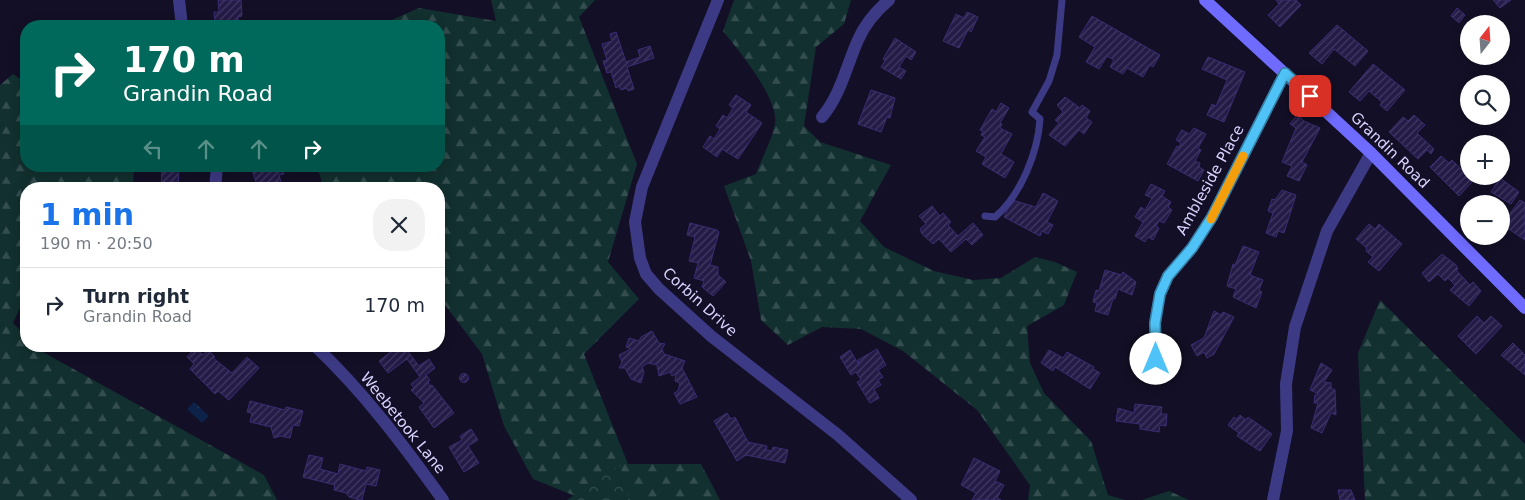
<!DOCTYPE html>
<meta charset="utf-8">
<style>
body{margin:0;font-family:"DejaVu Sans",sans-serif;background:#f2f2f3;color:#1f2937;height:100vh;display:flex;flex-direction:column;font-size:19px;white-space:nowrap}
*{box-sizing:border-box;margin:0}
p{font-size:16px;color:#747a83}
.icon{flex:none;width:28px;height:28px;fill:none;stroke:currentColor;stroke-width:2;stroke-linecap:round;stroke-linejoin:round}
.map{position:relative;flex:1;overflow:hidden}
.details{position:absolute;left:20px;top:182px;width:425px;height:170px;display:flex;flex-direction:column;background:#fff;border-radius:20px;box-shadow:0 2px 12px #0003}
.details>*{flex:none}
.banner{position:absolute;left:20px;top:20px;width:425px;height:152px;border-radius:20px;box-shadow:0 2px 12px #0003;background:#00695c;color:#fff;overflow:hidden}
.needle{width:32px;rotate:17deg}
.fabs{position:absolute;left:1460px;top:15px;display:grid;gap:10px}
.fabs a{display:grid;place-items:center;width:50px;height:50px;border-radius:50%;background:#fff;box-shadow:0 2px 12px #0003;font-size:25px}
.pin{position:absolute;display:grid;place-items:center;width:42px;height:42px;color:#fff;margin:-21px;border-radius:10px;box-shadow:0 2px 8px #0006}
.me{position:absolute;width:55px;margin:-28px;rotate:0deg;stroke-linejoin:round;filter:drop-shadow(0 0 4px #0008)}
.turn{display:flex;align-items:center;gap:18px;height:105px;padding:0 20px;font-size:22px}
.turn .icon{width:65px;height:65px;stroke-width:2.5}
.turn b{display:block;font-size:35px;line-height:42px}
.lanes{display:flex;align-items:center;height:48px;padding:0 20px;background:#0003;justify-content:center;gap:25px;direction:ltr}
.lanes .off{opacity:.35}
.round{display:grid;place-items:center;flex:none;width:52px;height:52px;border-radius:20px;background:#f2f2f3}
.summary{display:flex;align-items:center;justify-content:space-between;height:85px;padding:0 20px}
h1{font-size:30px;font-weight:700;line-height:38px;color:#1a73e8}
ul{padding:0;list-style:none}
li{display:flex;align-items:center;gap:15px;height:75px;padding:0 20px;border-top:1px solid #e0e1e3}
li div{flex:1}
li b{display:block;font-size:19px}
li em{font-style:normal}
.map>svg:first-child{display:block}
.forest{fill:url(#forest-firs)}
.park{fill:url(#park-crowns)}
.water{fill:url(#water-ripples)}
.building{fill:url(#building-hatch);stroke:#3b2d73}
.lines{fill:none;stroke-linecap:round;stroke-linejoin:round}
.lane{stroke:#3d3a85;stroke-width:7}
.street{stroke:#3d3a85;stroke-width:12}
.secondary{stroke:#6f6bff;stroke-width:12}
.route-casing{stroke:#337fa1;stroke-width:12}
.route{stroke:#4fc3f7;stroke-width:9}
.slow{stroke:#f59e0b;stroke-width:9}
.labels{text-anchor:middle;dominant-baseline:central;stroke-width:4;stroke-linejoin:round;paint-order:stroke}
.street-label{font-size:15px;fill:#d9d4ff;stroke:#130f26}
</style>
<div class="map">
<svg width="1525" height="500" viewBox="0 0 1525 500">
<defs>
<pattern id="forest-firs" width="22" height="20" patternUnits="userSpaceOnUse" patternTransform="scale(1.25)"><rect width="22" height="20" fill="#12302f"/><path d="M5 1l3.5 6h-7zM16 11l3.5 6h-7z" fill="#344d4e"/></pattern>
<pattern id="park-crowns" width="20" height="18" patternUnits="userSpaceOnUse" patternTransform="scale(1.25)"><rect width="20" height="18" fill="#12302f"/><path d="M2 6a3 3 0 1 1 6 0M12 15a3 3 0 1 1 6 0" fill="none" stroke="#344d4e"/></pattern>
<pattern id="water-ripples" width="26" height="14" patternUnits="userSpaceOnUse" patternTransform="scale(1.25)"><rect width="26" height="14" fill="#0c2248"/><path d="M2 4q2-2 4 0t4 0M15 11q2-2 4 0t4 0" fill="none" stroke="#2f4163"/></pattern>
<pattern id="building-hatch" width="6" height="6" patternUnits="userSpaceOnUse" patternTransform="scale(1.25)"><rect width="6" height="6" fill="#241b47"/><path d="M-1 1l2-2M0 6l6-6M5 7l2-2" fill="none" stroke="#433b63"/></pattern>
</defs>
<rect width="100%" height="100%" fill="#130f26"/>
<path class="forest" d="M491 0H595L579 17 637 164 608 262 639 299 584 354 628 464H701L720 500H585L533 479 504 426 482 354 439 297V189H324L317 166H439V26H378L419 8 496 21Z
M734 0H851L844 24 816 47 804 126 820 142 891 165 860 221 884 247 934 271 973 280 1001 278 1035 257 1055 262 1077 272 1064 305 1027 326 1030 363 1044 393 1091 441 1108 495 1125 500H1028L1030 485 977 410 903 351 861 329 822 327 788 345 761 320 751 261 724 186 756 174C762 158 772 140 775 124 779 98 738 50 723 31Z
M13 74 26 83V166H134L133 189H26V295L13 323 26 336V346H36L43 352 264 475 277 500H0V85Z
M1380 300 1525 444V500H1365L1358 353Z
M1169 491 1189 500H1142Z"/>
<path class="park" d="M620 465 630 500H567Z"/>
<path class="water" d="M194 402 209 416 202 423 187 409Z"/>
<path class="building" d="M218 0H241L242 16 238 17 239 26H221V23H215L214 12H219Z
M1276 0H1296L1301 5 1280 27 1268 15 1279 4Z
M1493 0H1511L1500 8Z
M1457 8 1465 15 1459 23 1451 16Z
M967 12 978 17 971 32 968 30 959 48 943 41 956 14 964 18Z
M1092 16 1160 55 1153 67 1150 65 1143 77 1127 68 1123 74 1110 67 1114 60 1107 56 1099 69 1086 62 1095 47 1079 37Z
M1337 25 1368 51 1355 66 1334 49 1322 64 1309 53Z
M616 32 626 62 640 57 638 50 650 46 654 58 627 67 634 89 628 91 627 88 621 90 619 86 616 88 611 72 607 73 603 61 607 60 602 44 612 41 610 34Z
M895 38 916 52 911 60 906 56 899 67 906 71 901 79 881 67 885 61 883 59Z
M1208 57 1245 72 1224 122 1207 115 1212 104 1216 106 1227 80 1202 69Z
M1373 64 1405 90 1387 111 1380 105 1382 102 1369 91 1360 101 1349 92Z
M871 90 895 98 890 118 887 117 881 132 858 124Z
M736 95 751 105 746 112 762 123 738 159 722 149 717 157 703 147 710 136 714 139 720 129 716 126 723 115 727 118 733 108 729 105Z
M1065 97 1080 108 1082 105 1090 111 1086 118 1092 122 1084 134 1079 130 1065 146 1049 135 1059 123 1055 120 1063 112 1057 105Z
M1001 103 1009 108 1000 123 1002 124 1000 128 1012 134 1001 154 1014 162 1005 178 982 164 986 157 976 151 985 137 981 135 983 131 980 130 992 109 996 112Z
M1297 115 1304 121 1320 128 1302 162 1307 165 1299 181 1287 176 1292 166 1282 162 1296 128 1290 124Z
M1414 115 1425 125 1417 133 1434 149 1431 154 1427 150 1418 159 1389 132 1403 117 1408 121Z
M1194 128 1206 134 1198 148 1201 150 1195 161 1200 163 1199 167 1204 170 1198 181 1167 164 1177 146 1179 147 1181 143 1176 140 1182 130 1189 134Z
M1441 156 1449 163 1452 160 1473 181 1459 196 1430 167Z
M162 166H179L178 189H161Z
M251 166H282L284 174 279 175 283 189H258Z
M1500 178 1519 192 1511 204 1491 192Z
M1151 184 1165 191 1162 196 1171 202 1168 207 1172 210 1164 223 1159 221 1156 226 1159 228 1153 240 1148 237 1145 242 1135 236 1143 222 1135 217 1141 207 1145 210 1152 198 1145 195Z
M1282 190 1296 195 1284 233 1278 231 1276 237 1266 233 1273 213 1268 211 1272 199 1275 200Z
M1043 193 1058 201 1047 222 1053 225 1048 234 1042 231 1040 236 1004 217 1012 200 1036 207Z
M1520 200 1525 203V240L1504 226 1510 217 1508 216Z
M932 206 940 216 943 213 951 222 948 225 958 236 973 223 983 235 972 245 966 239 951 252 939 239 933 244 922 234 920 229 926 224 919 216Z
M690 223 717 230 719 232 710 265 718 267V275L726 282 713 296 702 287 704 281 694 278 698 263 689 261 695 237 687 235Z
M1369 224 1375 229 1379 224 1402 244 1379 271 1368 262 1373 257 1366 251 1367 248 1356 239Z
M1243 246 1259 252 1250 275 1263 280 1259 290 1262 292 1256 308 1233 297 1236 289 1227 286 1233 264 1235 265Z
M1442 254 1456 265 1458 269 1456 270 1470 285 1473 282 1481 291 1469 306 1450 290 1455 285 1448 278 1445 281 1438 274 1429 282 1422 273Z
M1105 270 1122 275 1123 272 1136 282 1132 295 1118 289 1115 299H1113L1108 315 1095 311 1097 303 1093 302 1096 290 1099 291Z
M1214 311 1221 315 1223 312 1234 317 1214 354 1207 358 1204 352 1197 356 1191 345 1204 338Z
M1477 316 1484 323 1491 316 1502 326 1476 354 1458 336Z
M652 331 659 343 665 344 662 349 664 354 685 361 682 368 697 397 680 404 674 393 678 391 680 383 675 381 676 374 672 376 670 372 659 376 657 365 648 363 642 367 644 372 641 383 631 379 625 368H619L622 362 619 355 631 349 626 347 629 338 639 341 641 337Z
M1513 343 1525 355V375L1501 355Z
M398 346H404L419 366 429 359 435 368 426 375 430 380 428 382 430 386 432 385 454 413 434 428 419 407 424 403 411 390 414 388 411 384 420 377 407 359 388 373 379 361Z
M195 348 203 355 208 350 215 357 213 358 232 373 247 357 259 368 229 400 218 391 215 394 190 369 194 364 187 357Z
M877 349 886 365 878 370 883 377 878 380 881 385 874 389 879 398 870 403 857 382 861 380 856 372 851 375 840 357 850 350 859 365 858 360Z
M1049 350 1063 358 1067 352 1094 367 1093 369 1100 373 1090 389 1055 367 1053 371 1041 363Z
M1321 363 1332 370 1324 382 1331 383V388L1335 390 1336 415 1331 413 1322 433 1311 428 1318 403H1314L1315 395 1319 394 1310 390Z
M459.5 378a4.5 4.5 0 1 1 9 0a4.5 4.5 0 1 1-9 0Z
M250 401 285 410 286 407 303 411 299 426 293 425 290 438 280 436 274 438 271 427 250 422 252 413 247 412Z
M1135 404 1162 407 1161 414H1167L1166 426 1160 425 1159 432 1140 429V424L1116 421 1118 408 1134 413Z
M727 413 731 419 735 417 748 442 767 446 766 450 772 451 773 447 788 450 785 463 746 455 737 461 714 421Z
M1240 415 1246 420 1248 417 1272 434 1260 451 1237 436 1239 433 1228 425 1234 417 1237 419Z
M471 429 478 440 468 446 479 463 464 472 449 447 462 440 460 436Z
M309 455 323 458 320 469 338 474 340 464 366 471 367 467 380 470 376 486 366 484 362 500H360L349 497 346 493 334 490 335 485 303 477Z
M974 458 1000 471 995 481 1004 485 997 498 1001 500H972L976 493 961 485Z
M1338 490H1351L1355 500H1340Z"/>
<g class="lines">
<path class="lane" d="M985 216 995 217C1021 195 1038 152 1040 119L1032 112 1049 81 1057 55 1062 0"/>
<path class="street" d="M179 0 182 26
M718 0 642 187 635 222 640 258 646 274 659 289 711 336 838 435 911 500
M822 117C841 94 846 67 858 40 865 24 876 11 889 0
M215 189 217 166
M315 346C364 392 404 446 443 500
M1156 359 1155 323 1160 294 1168 276 1192 248 1212 217 1285 73
M1273 500 1287 431 1286 384 1295 327 1327 231 1371 153"/>
<path class="secondary" d="M1205 0 1371 153 1525 308"/>
</g>
<g class="lines">
<g class="route-casing">
<path id="route" d="M1156 359 1155 323 1160 294 1168 276 1192 248 1212 217 1285 73 1310 96"/>
</g>
<use href="#route" class="route"/>
<path class="slow" d="M1211 219 1243 156"/>
</g>
<g class="labels">
<g class="street-label">
<text transform="translate(1390 150) rotate(44)">Grandin Road</text>
<text transform="translate(1210 180) rotate(-61)">Ambleside Place</text>
<text transform="translate(700 302) rotate(42)">Corbin Drive</text>
<text transform="translate(403 423) rotate(51)">Weebetook Lane</text>
</g>
</g>
</svg>
<div class="fabs">
<a><svg class="needle" viewBox="-14 -14 28 28"><path d="M0-13l5 13h-10z" fill="#e53935"/><path d="M0 13l5-13h-10z" fill="#747a83"/></svg></a>
<a><svg class="icon" aria-label="search" viewBox="0 0 24 24"><circle cx="10" cy="10" r="6"/><path d="M15 15l6 6"/></svg></a>
<a>+</a>
<a>−</a>
</div>
<div class="pin" style="left:1310px;top:96px;background:#d93025"><svg class="icon" aria-label="arrive" viewBox="0 0 24 24"><path d="M6 21V4h12l-3 4 3 4H6"/></svg></div>
<svg class="me" style="left:1156px;top:359px" viewBox="-20 -20 40 40"><circle r="19" fill="#fff"/><path d="M0-13L10 11 0 6-10 11z" fill="#4fc3f7"/></svg>
<div class="banner">
<div class="turn"><svg class="icon" aria-label="right" viewBox="0 0 24 24"><path d="M7 20v-9h11M14 6l5 5-5 5"/></svg><div><b>170 m</b>Grandin Road</div></div>
<div class="lanes"><svg class="icon off" aria-label="left" viewBox="0 0 24 24"><path d="M17 20v-9H6M10 6l-5 5 5 5"/></svg><svg class="icon off" aria-label="ahead" viewBox="0 0 24 24"><path d="M12 20V5M6 11l6-6 6 6"/></svg><svg class="icon off" aria-label="ahead" viewBox="0 0 24 24"><path d="M12 20V5M6 11l6-6 6 6"/></svg><svg class="icon" aria-label="right" viewBox="0 0 24 24"><path d="M7 20v-9h11M14 6l5 5-5 5"/></svg></div>
</div>
<section class="details">
<div class="summary"><div><h1>1 min</h1><p>190 m · 20:50</p></div><a class="round"><svg class="icon" aria-label="close" viewBox="0 0 24 24"><path d="M6 6l12 12M18 6L6 18"/></svg></a></div>
<ul>
<li><svg class="icon" aria-label="right" viewBox="0 0 24 24"><path d="M7 20v-9h11M14 6l5 5-5 5"/></svg><div><b>Turn right</b><p>Grandin Road</p></div><em>170 m</em></li>
</ul>
</section>
</div>
